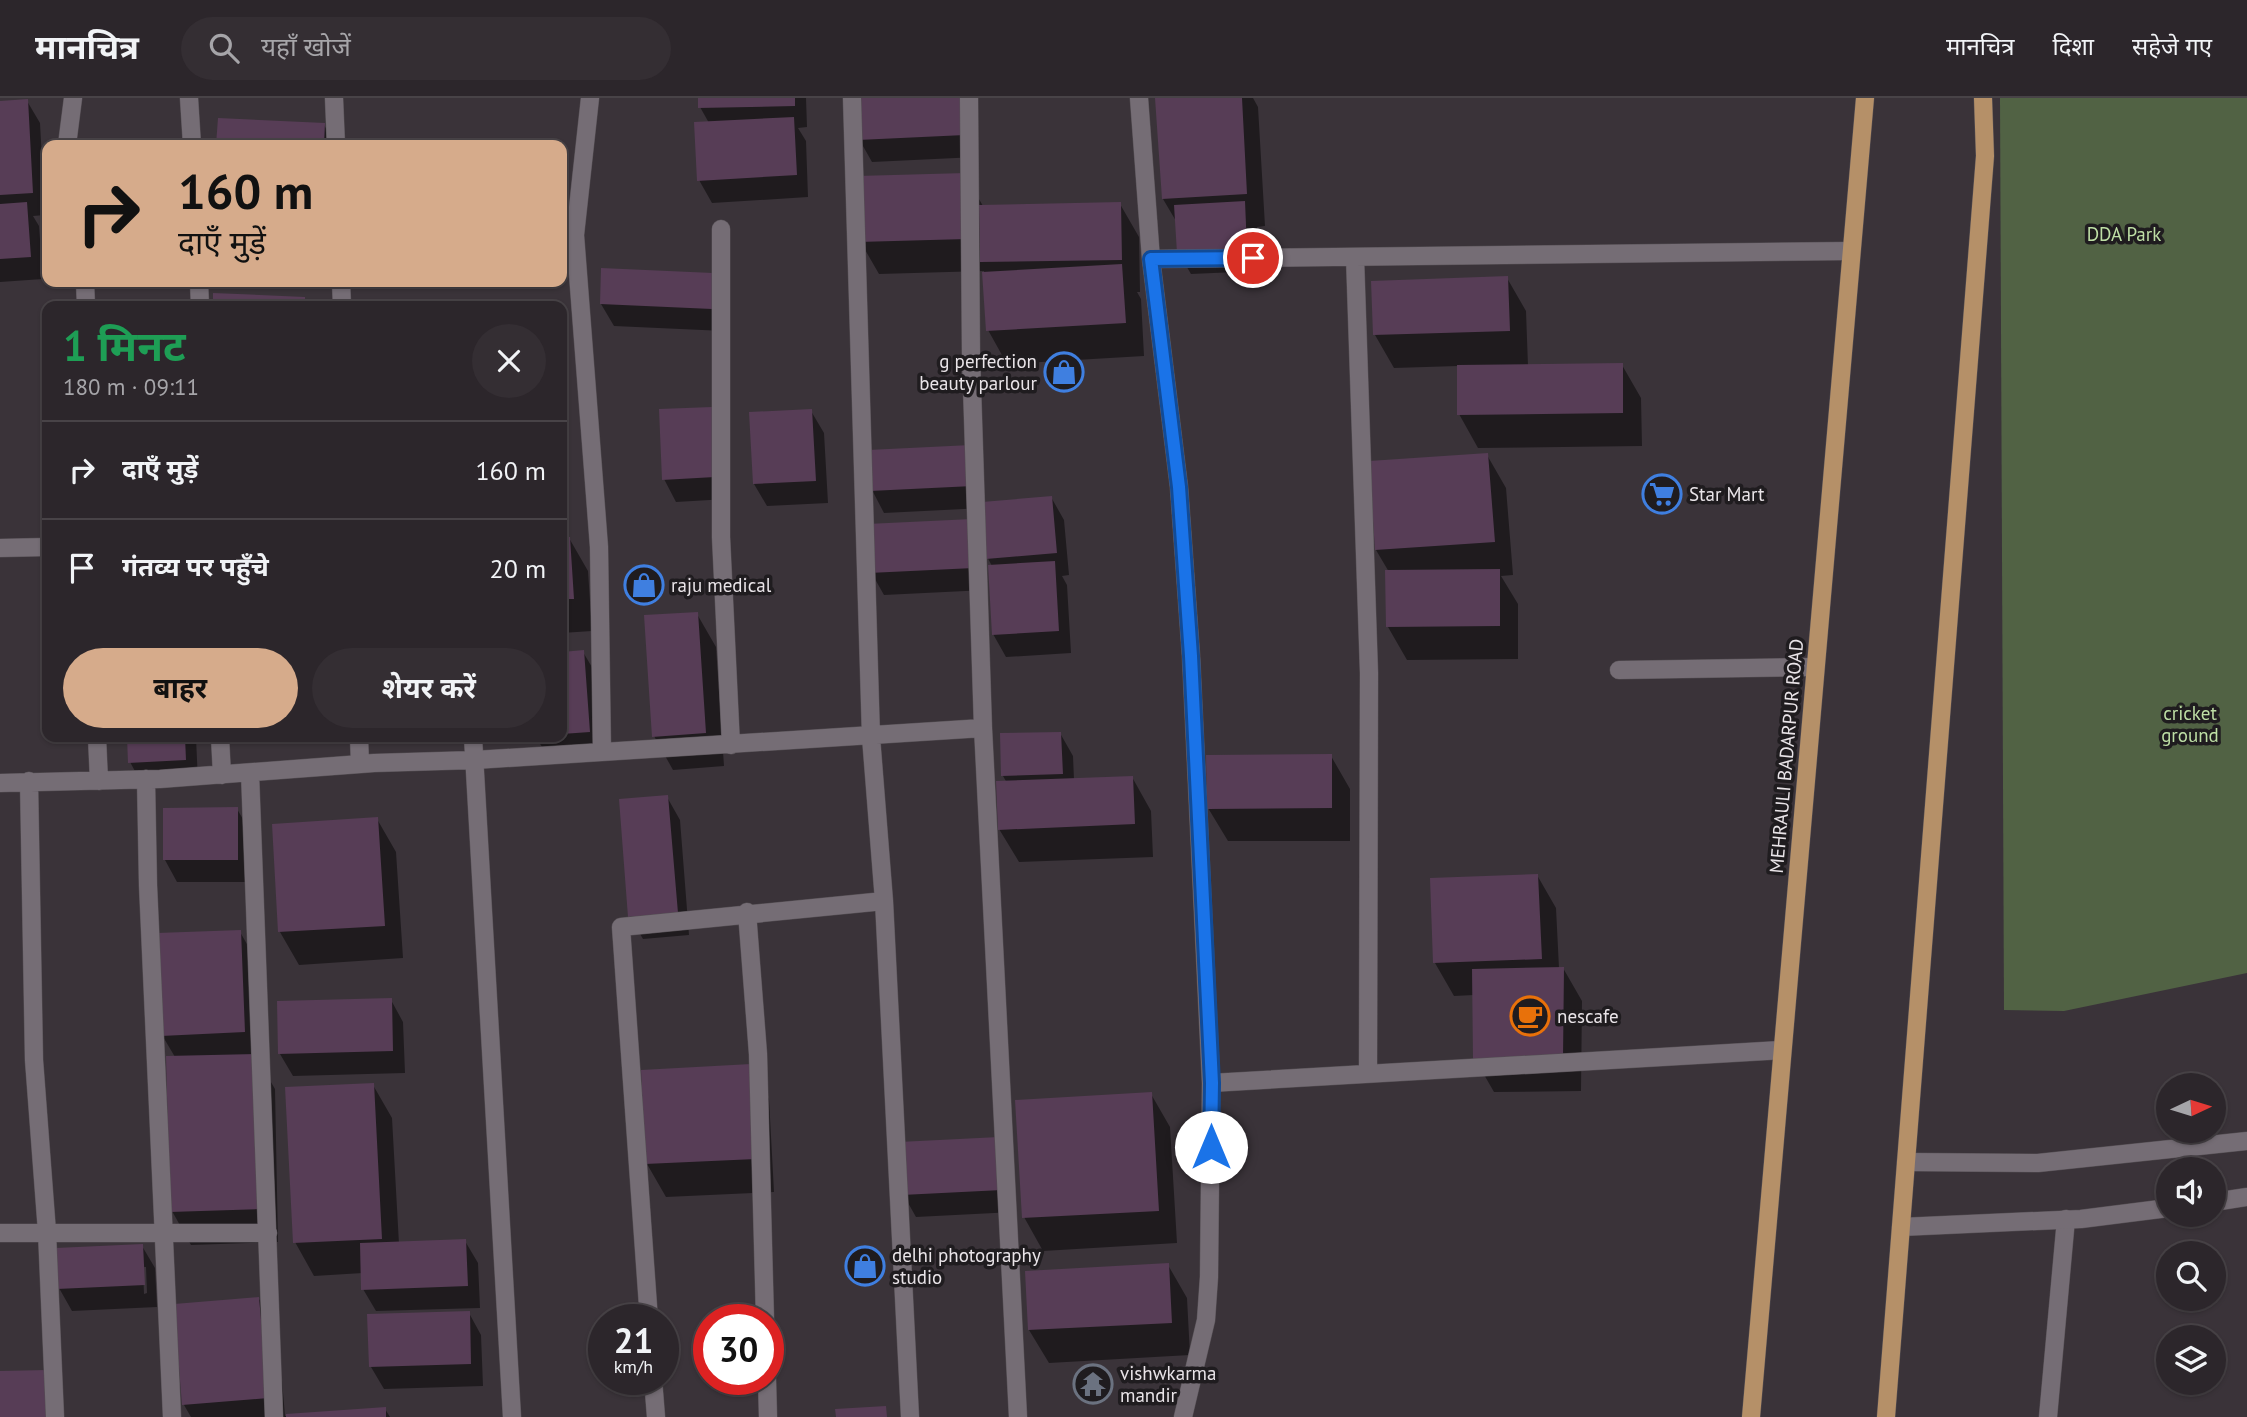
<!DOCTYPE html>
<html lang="hi">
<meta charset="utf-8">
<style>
body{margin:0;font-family:"PT Sans","Noto Sans Devanagari",sans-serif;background:#342e33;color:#f1f3f6;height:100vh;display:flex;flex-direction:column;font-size:26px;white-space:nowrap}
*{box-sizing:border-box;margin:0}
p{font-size:23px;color:#a6a5a9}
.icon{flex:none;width:38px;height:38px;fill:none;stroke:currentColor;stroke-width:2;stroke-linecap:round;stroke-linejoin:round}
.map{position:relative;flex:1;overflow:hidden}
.side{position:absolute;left:42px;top:203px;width:525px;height:441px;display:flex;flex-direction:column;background:#2c262b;border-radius:14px;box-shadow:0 2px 5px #0004,0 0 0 2px #484347}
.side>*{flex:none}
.guide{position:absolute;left:42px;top:42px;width:525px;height:147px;border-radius:14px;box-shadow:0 2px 5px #0004,0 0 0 2px #484347;background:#d6ab8b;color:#111;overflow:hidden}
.needle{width:46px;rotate:86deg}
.tools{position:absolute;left:2156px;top:975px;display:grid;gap:14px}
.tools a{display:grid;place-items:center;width:70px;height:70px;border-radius:50%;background:#2c262b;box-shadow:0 2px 5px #0004,0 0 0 2px #484347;font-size:35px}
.speed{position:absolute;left:588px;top:1206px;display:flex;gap:14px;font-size:35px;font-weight:700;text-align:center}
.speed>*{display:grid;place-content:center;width:91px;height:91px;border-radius:50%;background:#2c262b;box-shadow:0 2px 5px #0004,0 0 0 2px #484347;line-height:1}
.speed small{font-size:18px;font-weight:400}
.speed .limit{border:10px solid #d22;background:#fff;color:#111}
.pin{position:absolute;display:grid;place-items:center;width:60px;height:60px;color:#fff;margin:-30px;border:4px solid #fff;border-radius:50%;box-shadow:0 2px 7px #0007}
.me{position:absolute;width:77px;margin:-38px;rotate:0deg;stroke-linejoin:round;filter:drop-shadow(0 0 5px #0008)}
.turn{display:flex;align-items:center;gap:24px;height:147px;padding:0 21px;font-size:32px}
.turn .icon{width:91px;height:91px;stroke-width:2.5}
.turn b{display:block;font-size:49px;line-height:60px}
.round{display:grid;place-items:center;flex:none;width:74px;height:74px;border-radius:37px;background:#342e33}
.summary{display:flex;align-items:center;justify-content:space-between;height:119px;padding:0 21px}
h1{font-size:42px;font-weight:700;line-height:52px;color:#1e9e55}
.action{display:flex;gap:14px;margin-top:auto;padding:14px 21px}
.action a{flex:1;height:80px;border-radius:42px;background:#d6ab8b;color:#111;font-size:28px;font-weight:700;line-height:80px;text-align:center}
.action a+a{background:#342e33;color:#f1f3f6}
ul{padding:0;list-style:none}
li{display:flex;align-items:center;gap:21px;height:98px;padding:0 21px;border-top:2px solid #484347}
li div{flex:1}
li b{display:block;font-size:26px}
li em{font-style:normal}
header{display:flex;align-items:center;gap:42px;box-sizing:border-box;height:98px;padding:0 35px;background:#2c262b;border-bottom:2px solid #484347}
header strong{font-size:33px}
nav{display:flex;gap:38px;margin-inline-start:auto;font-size:24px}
.search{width:490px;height:63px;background:#342e33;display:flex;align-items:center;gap:18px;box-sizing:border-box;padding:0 24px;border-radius:38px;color:#a6a5a9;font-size:26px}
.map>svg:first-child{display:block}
.green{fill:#516244}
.shadow{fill:#0007;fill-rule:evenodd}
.building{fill:#573d56}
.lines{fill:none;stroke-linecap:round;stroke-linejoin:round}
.service-casing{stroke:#554f54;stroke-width:19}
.minor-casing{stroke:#554f54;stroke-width:19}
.tertiary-casing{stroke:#554f54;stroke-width:19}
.primary-casing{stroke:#554f54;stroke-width:19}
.service{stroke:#756d75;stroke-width:18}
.minor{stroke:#756d75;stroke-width:18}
.tertiary{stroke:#756d75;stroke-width:18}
.primary{stroke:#b59068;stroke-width:18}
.route-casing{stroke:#114b97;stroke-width:18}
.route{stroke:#1a73e8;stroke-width:12}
.labels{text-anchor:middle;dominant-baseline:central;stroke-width:7;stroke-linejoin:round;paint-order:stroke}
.park-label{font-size:19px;fill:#bedfa5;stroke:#1f1c1f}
.poi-label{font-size:19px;fill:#e9e4e8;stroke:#1f1c1f;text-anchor:start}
.street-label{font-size:19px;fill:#e9e4e8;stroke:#1f1c1f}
</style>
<header>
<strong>मानचित्र</strong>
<div class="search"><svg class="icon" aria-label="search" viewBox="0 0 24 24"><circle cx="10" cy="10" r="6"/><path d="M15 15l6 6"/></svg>यहाँ खोजें</div>
<nav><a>मानचित्र</a><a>दिशा</a><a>सहेजे गए</a></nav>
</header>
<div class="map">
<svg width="2247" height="1319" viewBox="0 0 2247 1319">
<rect width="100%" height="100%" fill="#3a3339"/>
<path class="green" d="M2000 0H2247V875L2064 913 2004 912Z"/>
<path class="shadow" d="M700 0H806L807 29 798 30 806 43 808 99 712 105 699 82 709 25 700 9Z
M973 0 977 59 872 64 859 41Z
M1157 0H1253L1258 9 1265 128 1257 129 1259 173 1191 176 1178 154 1176 123 1163 101Z
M27 3 40 25 45 117 33 118 39 128 43 181 0 184V4Z
M219 22 324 27 336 47H218Z
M965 77 983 108 1120 106 1139 139 1140 194H1137L1141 201 1144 258 1007 266 988 232 984 173 879 176 860 143Z
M712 177 724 233 614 228 601 206Z
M1507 180 1526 213 1528 268 1622 267 1641 300 1642 348 1478 350 1459 316 1458 268 1394 270 1375 237Z
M215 197 304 201 308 208H214Z
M711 311 724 333 727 401 676 404 664 381Z
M811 313 824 335 828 405 767 408 754 386Z
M1487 357 1506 390 1513 477 1501 478 1518 506V561L1407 562 1388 529 1389 474 1376 452Z
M983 371 985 405 1051 399 1064 422 1069 477 1062 478 1067 487 1071 555 1006 559 993 536 992 468 985 455 986 492 884 497 871 474 971 423 984 410 884 415 872 392Z
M569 440 588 473 592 533 562 535V441Z
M697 516 716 549 724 668 673 672 654 638Z
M583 554 596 576 602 656 548 659 536 639H562V556Z
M1060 635 1073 658 1074 682 1132 679 1151 713 1153 759 1019 764 999 731 1007 685 1003 678Z
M128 639H196L198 684 142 686 130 664Z
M248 639H299V643L251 645Z
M1331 658 1350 691V743H1228L1208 710Z
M667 699 680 722 689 837 643 841 630 819Z
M237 711 250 733V784H177L165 762Z
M377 721 396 754 403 860 299 867 280 834 274 728Z
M1537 777 1556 810 1559 870H1563L1582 903 1581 993 1494 994 1475 961 1474 897 1454 898 1435 865Z
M240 834 259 867 261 967 275 991 278 1144 191 1147 172 1113 175 959 162 937Z
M391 902 403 924 405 975 293 978 280 956Z
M750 968 769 1001 774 1094 666 1099 647 1066Z
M373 987 392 1020 399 1146 465 1143 478 1165 480 1210 376 1213 363 1191V1175L314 1178 295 1144Z
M1151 996 1170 1029 1177 1145 1043 1153 1024 1119Z
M998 1041 1014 1114 916 1119 903 1096Z
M142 1148 155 1170 157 1209 72 1213 59 1190ZM143 1169H146L147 1195 144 1196Z
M1168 1167 1187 1200 1190 1257 1049 1265 1029 1232Z
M259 1201 278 1234 285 1318 385 1311 390 1319H191L184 1307Z
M469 1215 481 1237 483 1288 384 1291 371 1269Z"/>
<path class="building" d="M698 0H795V8L698 10Z
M856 0H963L965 37 858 42Z
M1155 0H1242L1247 96 1162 101Z
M28 1 33 95 0 97V3Z
M794 19 797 77 697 83 694 24Z
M218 20 325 25 324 47H216Z
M966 75 967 141 858 144 857 78Z
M1245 103 1247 151 1177 155 1174 107Z
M27 104 31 159 0 161V106Z
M1121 104 1122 162 980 164 979 107Z
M1122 166 1126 225 986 233 982 174Z
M601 170 713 175 712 211 600 206Z
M1508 178 1510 233 1373 237 1371 183Z
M213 195 305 199V208H213Z
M1623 265V315L1457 317V267Z
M712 309 715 379 662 382 659 311Z
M812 311 816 383 753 386 749 314Z
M971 347 973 388 870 393 868 352Z
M1488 355 1495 444 1375 452 1369 363Z
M1052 398 1057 455 986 461 982 404Z
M972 421 974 470 869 475 867 426Z
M562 439H570L574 501H562Z
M1055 463 1059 533 992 537 988 467Z
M1500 471V528L1386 529 1385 472Z
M698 514 706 635 652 639 644 517Z
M584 552 590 634 562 636V554Z
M1061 634 1063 676 1001 678 1000 635Z
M127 639H185L186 662 128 665Z
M1332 656V710L1207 711 1206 657Z
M1133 678 1135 726 998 732 996 683Z
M668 697 678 815 628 819 619 701Z
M238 709V762H163V710Z
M378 719 385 828 278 834 272 726Z
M1538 776 1542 861 1433 865 1430 780Z
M241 832 245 934 161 938 157 835Z
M1564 869 1563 961 1473 962 1472 871Z
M392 900 393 953 278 956 277 903Z
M257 956 260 1111 170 1114 166 958Z
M751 966 756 1061 645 1066 641 972Z
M374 985 382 1141 293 1145 285 989Z
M1152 994 1159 1113 1022 1120 1015 1002Z
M999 1039 1002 1092 902 1097 899 1044Z
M466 1141 468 1188 361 1192 360 1145Z
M143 1146 145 1187 57 1191 56 1150Z
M1169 1165 1172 1225 1028 1232 1025 1173Z
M259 1199 268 1300 182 1307 174 1206Z
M470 1213 471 1266 369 1269 367 1216Z
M47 1272 48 1319H0V1273Z
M886 1308 887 1319H836L835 1311Z
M386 1309V1319H286V1316Z"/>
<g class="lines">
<g class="service-casing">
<path id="service" d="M1619 572 1815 569"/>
</g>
<g class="minor-casing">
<path id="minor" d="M189 0 192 47
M334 0 336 47
M590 0 575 137 599 449 602 654
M852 0 871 639 884 803 910 1319
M969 0 971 258 983 630 1018 1319
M1139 0 1151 161 1179 389 1191 558 1211 985 1209 1179 1206 1222 1183 1319
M67 47 73 0
M721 131V439L731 647
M1355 159 1369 575 1368 976
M1151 161 1851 153
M85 184 86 208
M199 184 200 208
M341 184 342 208
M0 450 47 449
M97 639 99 683
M220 639 222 677
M359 639 360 666
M473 639 512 1319
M250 675 274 1319
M146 681 148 787 172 1319
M29 683 34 962 47 1134 55 1319
M0 685 160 681 374 665 475 662 983 630
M747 814 758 956 765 1222
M1211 985 1782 952
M0 1135H268
M649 1222 621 829 884 803
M653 1281 656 1319
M767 1281 768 1319
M2048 1319 2066 1121"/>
</g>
<g class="tertiary-casing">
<path id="tertiary" d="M1906 1064 2038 1065 2247 1043
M2214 1104 2247 1099
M1901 1129 2081 1121 2168 1110"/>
</g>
<g class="primary-casing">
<path id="primary" d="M1751 1319 1865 0
M1886 1319 1985 58 1983 0"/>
</g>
<use href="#service" class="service"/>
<use href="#minor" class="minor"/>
<use href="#tertiary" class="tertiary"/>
<use href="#primary" class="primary"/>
</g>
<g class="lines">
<g class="route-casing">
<path id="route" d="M1211 1049 1212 985 1191 558 1179 389 1151 161 1253 160"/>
</g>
<use href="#route" class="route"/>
</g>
<defs>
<g id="shop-ring" transform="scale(2.0125)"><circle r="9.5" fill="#1f1c1f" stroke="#3f7fe0" stroke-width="1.5"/><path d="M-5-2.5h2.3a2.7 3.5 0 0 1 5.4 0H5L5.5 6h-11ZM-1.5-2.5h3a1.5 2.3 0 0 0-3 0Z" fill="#3f7fe0"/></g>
<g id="supermarket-ring" transform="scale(2.0125)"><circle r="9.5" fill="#1f1c1f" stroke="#3f7fe0" stroke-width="1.5"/><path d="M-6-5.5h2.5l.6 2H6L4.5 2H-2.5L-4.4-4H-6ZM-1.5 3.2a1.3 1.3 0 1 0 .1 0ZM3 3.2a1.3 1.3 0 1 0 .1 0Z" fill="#3f7fe0"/></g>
<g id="cafe-ring" transform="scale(2.0125)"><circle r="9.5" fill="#1f1c1f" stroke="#e8710a" stroke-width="1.5"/><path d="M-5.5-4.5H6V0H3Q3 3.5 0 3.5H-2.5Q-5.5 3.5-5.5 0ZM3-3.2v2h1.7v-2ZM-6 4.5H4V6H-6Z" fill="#e8710a"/></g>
<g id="temple-ring" transform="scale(2.0125)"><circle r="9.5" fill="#1f1c1f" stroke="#6b7280" stroke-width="1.5"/><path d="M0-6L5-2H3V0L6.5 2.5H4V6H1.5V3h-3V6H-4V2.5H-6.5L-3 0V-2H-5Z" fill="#6b7280"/></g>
</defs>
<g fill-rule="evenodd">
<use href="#shop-ring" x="1064" y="274"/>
<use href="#supermarket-ring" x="1662" y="396"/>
<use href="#shop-ring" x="644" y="487"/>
<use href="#cafe-ring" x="1530" y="918"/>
<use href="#shop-ring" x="865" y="1168"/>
<use href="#temple-ring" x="1093" y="1286"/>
</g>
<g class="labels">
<g class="park-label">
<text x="2124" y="136">DDA Park</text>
<text x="2190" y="615">cricket<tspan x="2190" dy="22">ground</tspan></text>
</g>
<g class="poi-label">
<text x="1037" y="263" text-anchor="end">g perfection<tspan x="1037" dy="22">beauty parlour</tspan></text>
<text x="1689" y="396">Star Mart</text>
<text x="671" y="487">raju medical</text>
<text x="1557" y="918">nescafe</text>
<text x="892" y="1157">delhi photography<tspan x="892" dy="22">studio</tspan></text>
<text x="1120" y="1275">vishwkarma<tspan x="1120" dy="22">mandir</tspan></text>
</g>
<g class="street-label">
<text transform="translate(1786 658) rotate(-85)">MEHRAULI BADARPUR ROAD</text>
</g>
</g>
</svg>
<div class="tools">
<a><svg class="needle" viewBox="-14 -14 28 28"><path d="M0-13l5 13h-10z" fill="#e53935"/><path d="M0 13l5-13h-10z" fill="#a6a5a9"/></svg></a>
<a><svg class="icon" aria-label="sound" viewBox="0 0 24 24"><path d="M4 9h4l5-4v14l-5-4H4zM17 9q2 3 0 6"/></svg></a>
<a><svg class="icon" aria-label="search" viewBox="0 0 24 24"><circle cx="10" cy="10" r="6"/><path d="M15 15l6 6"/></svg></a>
<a><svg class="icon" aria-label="layers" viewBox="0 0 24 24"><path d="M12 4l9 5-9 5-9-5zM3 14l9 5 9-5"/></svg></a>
</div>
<div class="speed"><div>21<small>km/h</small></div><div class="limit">30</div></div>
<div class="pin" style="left:1253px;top:160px;background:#d93025"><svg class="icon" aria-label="arrive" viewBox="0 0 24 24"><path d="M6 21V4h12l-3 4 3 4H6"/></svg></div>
<svg class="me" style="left:1211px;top:1049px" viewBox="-20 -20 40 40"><circle r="19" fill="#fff"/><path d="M0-13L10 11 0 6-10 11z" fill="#1a73e8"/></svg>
<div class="guide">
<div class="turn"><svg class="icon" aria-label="right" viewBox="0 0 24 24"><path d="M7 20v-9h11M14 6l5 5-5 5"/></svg><div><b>160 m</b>दाएँ मुड़ें</div></div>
</div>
<section class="side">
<div class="summary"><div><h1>1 मिनट</h1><p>180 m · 09:11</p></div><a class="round"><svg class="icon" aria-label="close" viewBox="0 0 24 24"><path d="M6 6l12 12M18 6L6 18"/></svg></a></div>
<ul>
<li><svg class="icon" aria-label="right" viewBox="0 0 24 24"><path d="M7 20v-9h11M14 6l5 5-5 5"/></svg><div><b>दाएँ मुड़ें</b></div><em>160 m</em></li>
<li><svg class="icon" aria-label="arrive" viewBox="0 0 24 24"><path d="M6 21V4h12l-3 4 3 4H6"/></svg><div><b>गंतव्य पर पहुँचे</b></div><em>20 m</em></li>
</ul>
<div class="action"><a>बाहर</a><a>शेयर करें</a></div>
</section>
</div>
